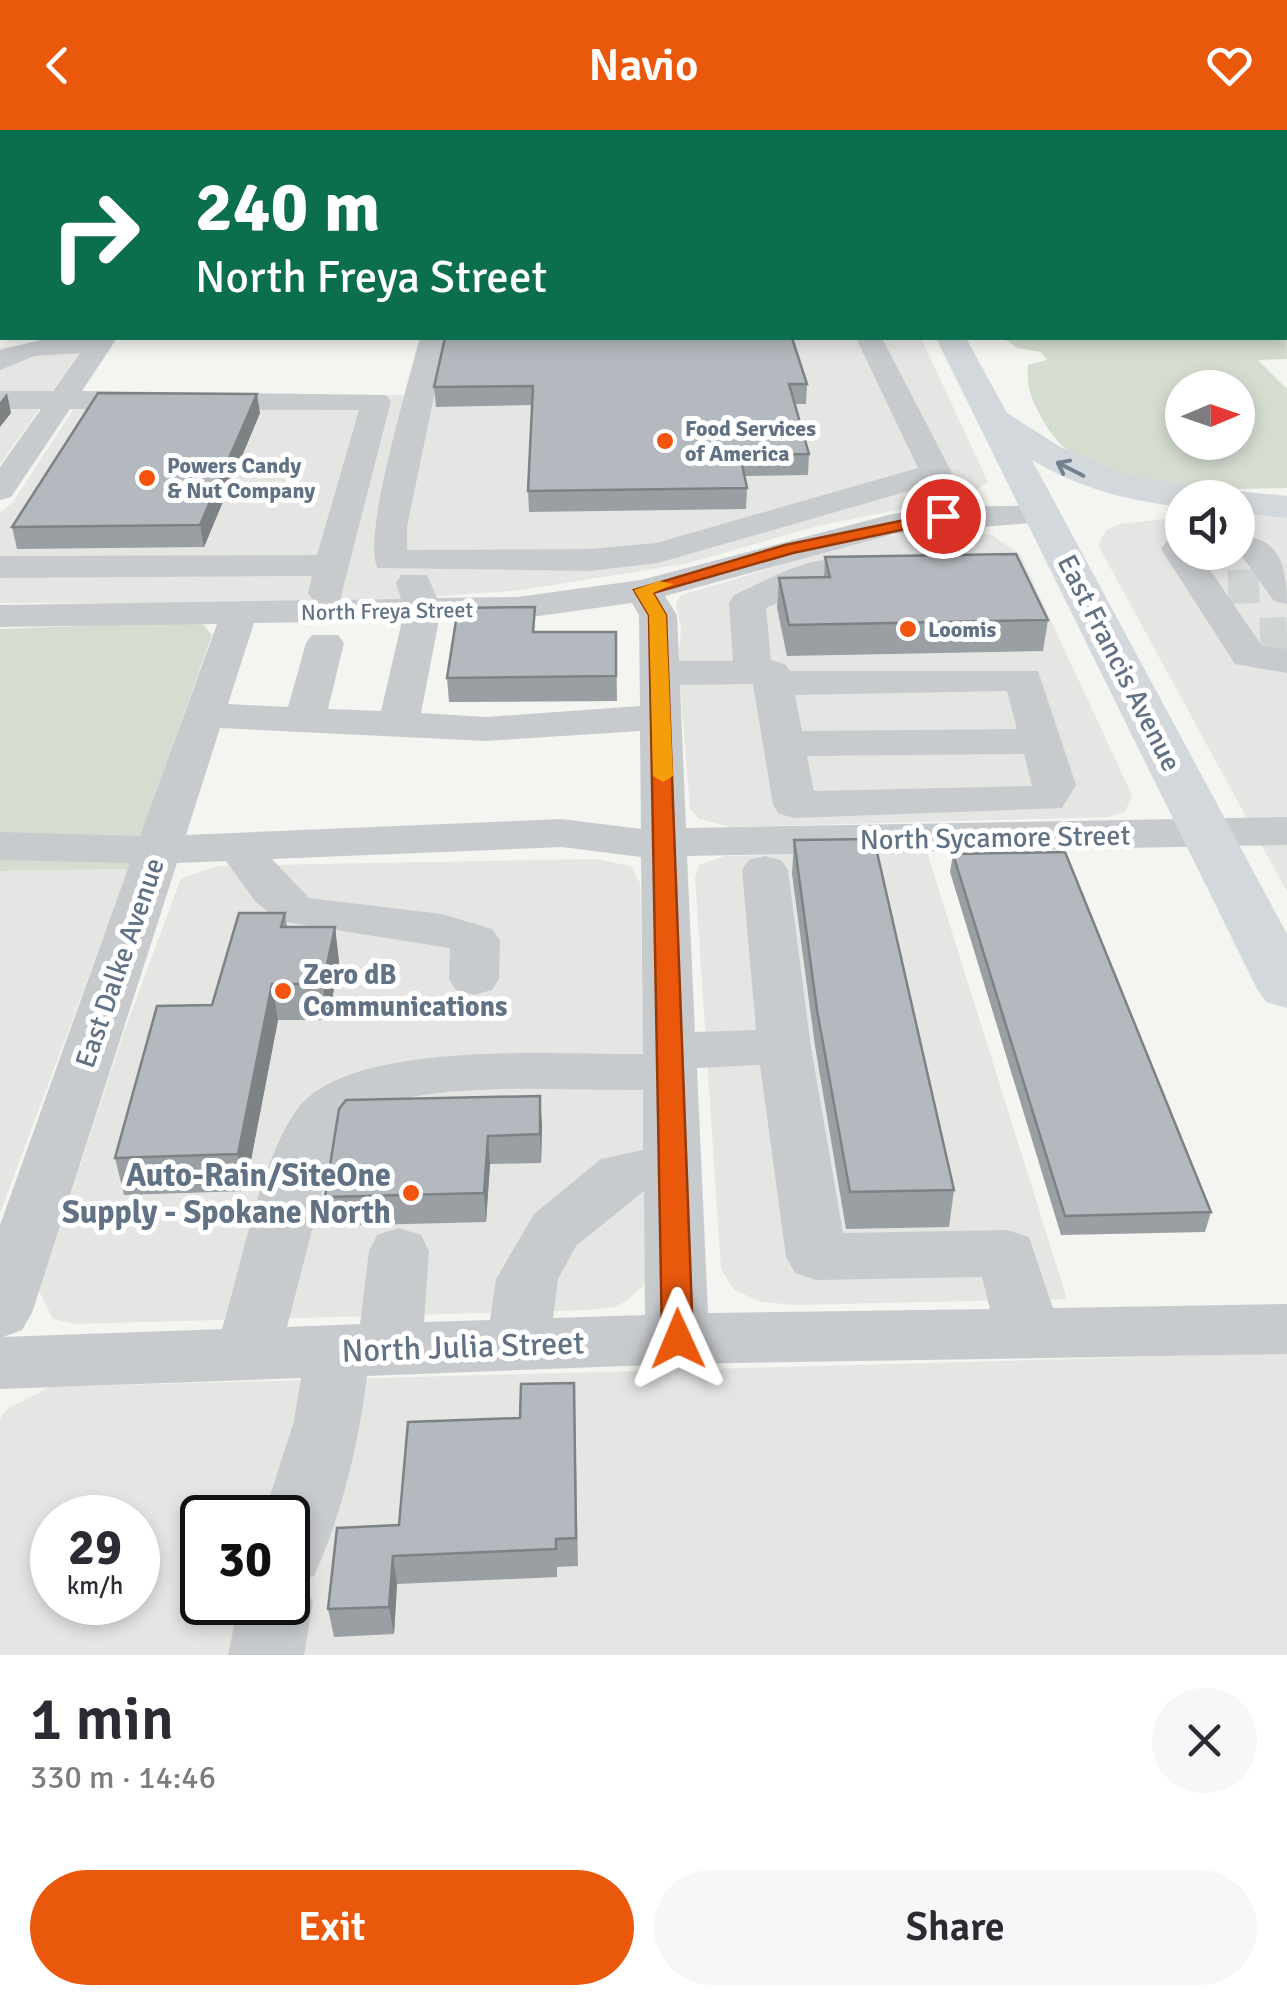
<!DOCTYPE html>
<meta charset="utf-8">
<style>
body{margin:0;font-family:Signika,sans-serif;background:#f7f7f7;color:#2b2b33;height:100vh;display:flex;flex-direction:column;font-size:38px;white-space:nowrap}
*{box-sizing:border-box;margin:0}
p{font-size:32px;color:#7c7c81}
.icon{flex:none;width:55px;height:55px;fill:none;stroke:currentColor;stroke-width:2;stroke-linecap:round;stroke-linejoin:round}
.map{position:relative;height:1525px;overflow:hidden}
.side{display:flex;flex-direction:column;background:#fff;flex:1}
.side>*{flex:none}
.hud{position:absolute;left:0px;top:0px;width:1288px;height:210px;box-shadow:0 5px 15px #0003;background:#0b6e4f;color:#fff;overflow:hidden}
.needle{width:65px;rotate:88deg}
.tools{position:absolute;left:1165px;top:240px;display:grid;gap:20px}
.tools a{display:grid;place-items:center;width:90px;height:90px;border-radius:50%;background:#fff;box-shadow:0 5px 15px #0003;font-size:50px}
.speed{position:absolute;left:30px;top:1365px;display:flex;gap:20px;font-size:50px;font-weight:700;text-align:center}
.speed>*{display:grid;place-content:center;width:130px;height:130px;border-radius:50%;background:#fff;box-shadow:0 5px 15px #0003;line-height:1}
.speed small{font-size:25px;font-weight:400}
.speed .limit{border:5px solid #111;border-radius:15px;background:#fff;color:#111}
.pin{position:absolute;display:grid;place-items:center;width:85px;height:85px;color:#fff;margin:-42px;border:5px solid #fff;border-radius:50%;box-shadow:0 2px 10px #0007}
.me{position:absolute;width:110px;margin:-55px;rotate:359deg;stroke-linejoin:round;filter:drop-shadow(0 0 8px #0008)}
.turn{display:flex;align-items:center;gap:35px;height:210px;padding:0 30px;font-size:45px}
.turn .icon{width:130px;height:130px;stroke-width:2.5}
.turn b{display:block;font-size:70px;line-height:85px}
.round{display:grid;place-items:center;flex:none;width:105px;height:105px;border-radius:52px;background:#f7f7f7}
.headline{display:flex;align-items:center;justify-content:space-between;height:170px;padding:0 30px}
h1{font-size:60px;font-weight:600;line-height:75px}
.action{display:flex;gap:20px;margin-top:auto;padding:20px 30px}
.action a{flex:1;height:115px;border-radius:60px;background:#ea580c;color:#fff;font-size:40px;font-weight:600;line-height:115px;text-align:center}
.action a+a{background:#f7f7f7;color:#2b2b33}
header{display:flex;justify-content:space-between;align-items:center;height:130px;padding:0 30px;background:#ea580c;color:#fff;font-size:45px;font-weight:600}
.map>svg:first-child{display:block}
.built{fill:#e5e6e3;fill-rule:evenodd}
.green{fill:#d4ddd0;fill-rule:evenodd}
.lines{fill:none;stroke-linecap:round;stroke-linejoin:round}
.minor-tunnel{stroke:#cfd4d5;stroke-width:34;stroke-dasharray:34 18;stroke-linecap:butt}
.minor{fill:#c8cbce;fill-rule:evenodd}
.major{fill:#d2d8dc;fill-rule:evenodd}
.highway{fill:#d2d8dc;fill-rule:evenodd}
.wall{fill:#9a9fa3}
.shaded-wall{fill:#7d8285}
.building{fill:#b3b9be;stroke:#7d8285;stroke-width:2.5}
.oneway{stroke:#718191}
.route{fill:#ea580c;stroke:#983908;stroke-width:2.5}
.slow{fill:#f59e0b}
.poi-dot{fill:#f5540f;stroke:#fff;stroke-width:4}
.labels{text-anchor:middle;dominant-baseline:central;stroke-width:10;stroke-linejoin:round;paint-order:stroke}
.far-poi-label{font-size:22px;font-weight:bold;fill:#607284;stroke:#fff;text-anchor:start}
.far-street-label{font-size:22px;fill:#607284;stroke:#fff}
.street-label{font-size:28px;fill:#607284;stroke:#fff}
.poi-label{font-size:28px;font-weight:bold;fill:#607284;stroke:#fff;text-anchor:start}
.near-poi-label{font-size:32px;font-weight:bold;fill:#607284;stroke:#fff;text-anchor:end}
.near-street-label{font-size:32px;fill:#607284;stroke:#fff}
</style>
<header><svg class="icon" aria-label="back" viewBox="0 0 24 24"><path d="M15 5l-7 7 7 7"/></svg>Navio<svg class="icon" aria-label="heart" viewBox="0 0 24 24"><path d="M12 20l-8-8c-3-5 5-10 8-4 3-6 11-1 8 4z"/></svg></header>
<div class="map">
<svg width="1287" height="1525" viewBox="0 0 1287 1525">
<rect width="100%" height="100%" fill="#f4f5f0"/>
<path class="built" d="M419 208H921L988 352 967 366 818 396 685 434 522 460 352 473H0V383L13 372 82 266 404 265Z
M88 211 0 334V217Z
M1287 385V762L1098 415 1106 400 1120 394 1182 387V422H1238V386Z
M936 397 992 405 1020 424 1132 665 1125 682 1108 687 731 697 699 689 690 679 678 530 681 499 676 474 681 465 858 412Z
M927 722 1067 1169 794 1175 761 1172 734 1160 721 1139 695 747 699 735 725 726Z
M595 729 631 736 640 753 648 1141 644 1155 630 1168 616 1177 590 1180 76 1194 53 1189 39 1161 124 902 181 748 218 736Z
M129 739 0 1083V741Z
M1287 1223V1525H0V1289L7 1279 50 1257ZM52 1388H138V1472H52ZM202 1388H288V1472H202Z"/>
<path class="green" d="M0 0H410L2 2 0 8Z
M1285 131 1287 229 1258 230 1287 259V358C1210 359 1087 370 1044 292 1032 271 1026 259 1028 235L1047 230 1041 222 1017 218 1003 208H1285ZM1182 258H1238V312H1182Z
M192 492 204 495 212 505 129 739 0 741V499Z"/>
<g class="lines">
<path class="minor-tunnel" d="M1228 457 1259 456
M1260 505 1287 504"/>
<path class="minor" d="M0 155 2 156V171H0Z
M48 208H117L82 261 386 265 391 271 340 470 401 469 396 453 401 445H427L437 468 517 467 641 450 892 384 943 377 1055 375 1060 382 1055 389 1043 392 894 404 665 466 677 485 679 531H733L729 473 734 465C768 450 812 422 850 431L855 439 850 447 820 453 766 478 771 530 785 534 790 541H1038L1076 655 1062 678 795 688 779 684 773 675 753 554 680 555 686 698 1287 687V715L687 726 695 902 756 900 742 740 749 730 765 726 781 730 788 740 811 917 843 1103 1007 1100 1029 1107 1053 1178 1287 1174V1224L677 1234 367 1246C359 1312 342 1385 314 1446L303 1450 313 1472 304 1525H228L239 1472H288V1388H263L294 1291 301 1248 0 1259V1095L130 733 0 730V702L140 706 217 494 0 497V475L313 470 308 463 312 446 0 448V426L317 425 359 280 70 279 11 367 0 370V337L41 279H0V261H53L80 223 34 226 0 240V220ZM632 473 639 485 640 576 486 587 421 583 439 490 517 489ZM402 491 381 581 328 579 344 513 338 505H312L306 513 288 577 228 574 254 493ZM1007 561 1017 599 802 601 795 565ZM220 598 486 611 640 601 641 699 562 689 186 705ZM1024 624 1032 656 814 661 807 626ZM562 717 641 727 643 924C560 925 346 908 296 981 260 1032 241 1137 222 1199L3 1207 22 1200 32 1183 177 733 226 731 255 771 279 791 450 818 449 849 456 860 474 865 492 860 499 849 500 810 492 799 442 784 309 768 272 729ZM760 935 786 1127 795 1143 817 1150 982 1147 990 1179 708 1183 697 938ZM643 960V1020L601 1029 534 1084 496 1149 490 1190 424 1192 429 1121 421 1105 399 1098 377 1105 369 1121 360 1194 287 1197 334 1015C344 995 365 977 387 972 468 952 560 961 643 960ZM644 1061 645 1185 553 1188 558 1149 576 1116Z
M420 208H446L407 397V420L590 419 656 413 918 338 856 208H882L952 343 947 350 658 433 590 441 378 438C360 413 410 247 420 208Z
M1252 407C1284 415 1287 446 1287 474L1274 471 1238 421 1240 410Z
M1182 409V422H1198L1262 516 1287 519V543L1235 534 1161 419 1166 412Z"/>
<path class="major" d="M936 208H966L1007 283 1062 318 1126 345 1211 360 1217 368H1182V377C1129 371 1078 358 1032 330L1287 804V878L1266 872 1257 859Z
M1238 361 1287 366V388L1238 383V368H1222Z"/>
<path class="highway" d="M0 48H2V62H0Z
M1285 55H1287V69H1285Z"/>
</g>
<path class="wall" d="M807 254 806 274H795L809 324 808 345 745 346 747 358 746 379 529 382 528 361 532 275 436 277 434 257Z
M260 283 204 417 17 419 12 397Z
M825 427 1048 490 1043 521 787 526 777 478 779 448 824 447Z
M536 502H616L617 571 449 572 447 548Z
M794 710 954 1060 949 1097 846 1099 815 916 792 744Z
M953 724 1211 1082 1205 1102 1061 1105 950 742Z
M285 783 287 797H335L339 832 328 890H278L245 1061 124 1065 115 1028 212 875Z
M339 979 542 995 541 1033 490 1034 486 1092 330 1096 325 1067Z
M575 1281 578 1436 557 1437V1447L397 1454 394 1504 334 1507 328 1479 399 1395 520 1288Z"/>
<path class="shaded-wall" d="M7 263 11 283 0 297V272Z
M257 264 260 283 204 417 200 395Z
M335 797 339 832 328 890 323 854Z
M272 854 278 890 245 1061 238 1024Z
M540 966 542 995 541 1033 540 1004Z
M488 1006 490 1034 486 1092 484 1063Z
M393 1426 397 1454 394 1504 389 1477Z"/>
<path class="building" d="M445 208H792L807 254H789L809 324 740 325 747 358 528 361 533 256 434 257Z
M98 263 257 264 200 395 12 397Z
M1016 424 1048 490 789 495 779 448 830 447 825 427Z
M535 477 533 502H616V546L447 548 458 478Z
M874 709 954 1060 850 1062 817 880 794 710Z
M1065 722 1211 1082 1065 1086 953 724Z
M239 783H285L281 797H335L323 854H272L238 1024 115 1028 157 876 212 875Z
M540 966V1004L488 1006 484 1063 325 1067 339 979 346 970Z
M574 1253 576 1408 556 1409V1419L393 1426 389 1477 328 1479 337 1398 399 1395 408 1292 520 1288 521 1254Z"/>
<defs><path id="oneway-shaft" d="M-6 0H5M1.5-3L5.5 0L1.5 3" fill="none" stroke-width="1.6" stroke-linecap="round" stroke-linejoin="round" transform="scale(2.5)"/></defs>
<use class="oneway" href="#oneway-shaft" transform="translate(1070 339) rotate(-153)"/>
<path class="route" d="M943 382 948 383V390L793 423 653 463 666 485 693 1209 688 1218 678 1221 667 1218 662 1209 649 485 634 460 785 415Z"/>
<path class="slow" d="M659 451 674 454 653 463 666 485 673 646 663 652 653 646 649 485 634 460Z"/>
<g class="poi-dot">
<circle cx="665" cy="311" r="10"/>
<circle cx="147" cy="348" r="10"/>
<circle cx="908" cy="499" r="10"/>
<circle cx="283" cy="861" r="10"/>
<circle cx="411" cy="1063" r="10"/>
</g>
<g class="labels">
<g class="far-poi-label">
<text x="685" y="298">Food Services<tspan x="685" dy="25">of America</tspan></text>
<text x="167" y="335">Powers Candy<tspan x="167" dy="25">&amp; Nut Company</tspan></text>
<text x="928" y="499">Loomis</text>
</g>
<g class="far-street-label">
<text transform="translate(387 481) rotate(-1)">North Freya Street</text>
</g>
<g class="street-label">
<text transform="translate(1119 533) rotate(63)">East Francis Avenue</text>
<text transform="translate(995 708) rotate(-1)">North Sycamore Street</text>
<text transform="translate(120 833) rotate(-71)">East Dalke Avenue</text>
</g>
<g class="poi-label">
<text x="303" y="845">Zero dB<tspan x="303" dy="32">Communications</tspan></text>
</g>
<g class="near-poi-label">
<text x="391" y="1045">Auto-Rain/SiteOne<tspan x="391" dy="37">Supply - Spokane North</tspan></text>
</g>
<g class="near-street-label">
<text transform="translate(463 1217) rotate(-2)">North Julia Street</text>
</g>
</g>
</svg>
<div class="tools">
<a><svg class="needle" viewBox="-14 -14 28 28"><path d="M0-13l5 13h-10z" fill="#e53935"/><path d="M0 13l5-13h-10z" fill="#7c7c81"/></svg></a>
<a><svg class="icon" aria-label="sound" viewBox="0 0 24 24"><path d="M4 9h4l5-4v14l-5-4H4zM17 9q2 3 0 6"/></svg></a>
</div>
<div class="speed"><div>29<small>km/h</small></div><div class="limit">30</div></div>
<div class="pin" style="left:943px;top:386px;background:#d93025"><svg class="icon" aria-label="arrive" viewBox="0 0 24 24"><path d="M6 21V4h12l-3 4 3 4H6"/></svg></div>
<svg class="me" style="left:678px;top:1209px" viewBox="-20 -20 40 40"><path d="M0-17L14 15 0 8-14 15z" fill="#ea580c" stroke="#fff" stroke-width="4"/></svg>
<div class="hud">
<div class="turn"><svg class="icon" aria-label="right" viewBox="0 0 24 24"><path d="M7 20v-9h11M14 6l5 5-5 5"/></svg><div><b>240 m</b>North Freya Street</div></div>
</div>
</div>
<section class="side">
<div class="headline"><div><h1>1 min</h1><p>330 m · 14:46</p></div><a class="round"><svg class="icon" aria-label="close" viewBox="0 0 24 24"><path d="M6 6l12 12M18 6L6 18"/></svg></a></div>
<div class="action"><a>Exit</a><a>Share</a></div>
</section>
